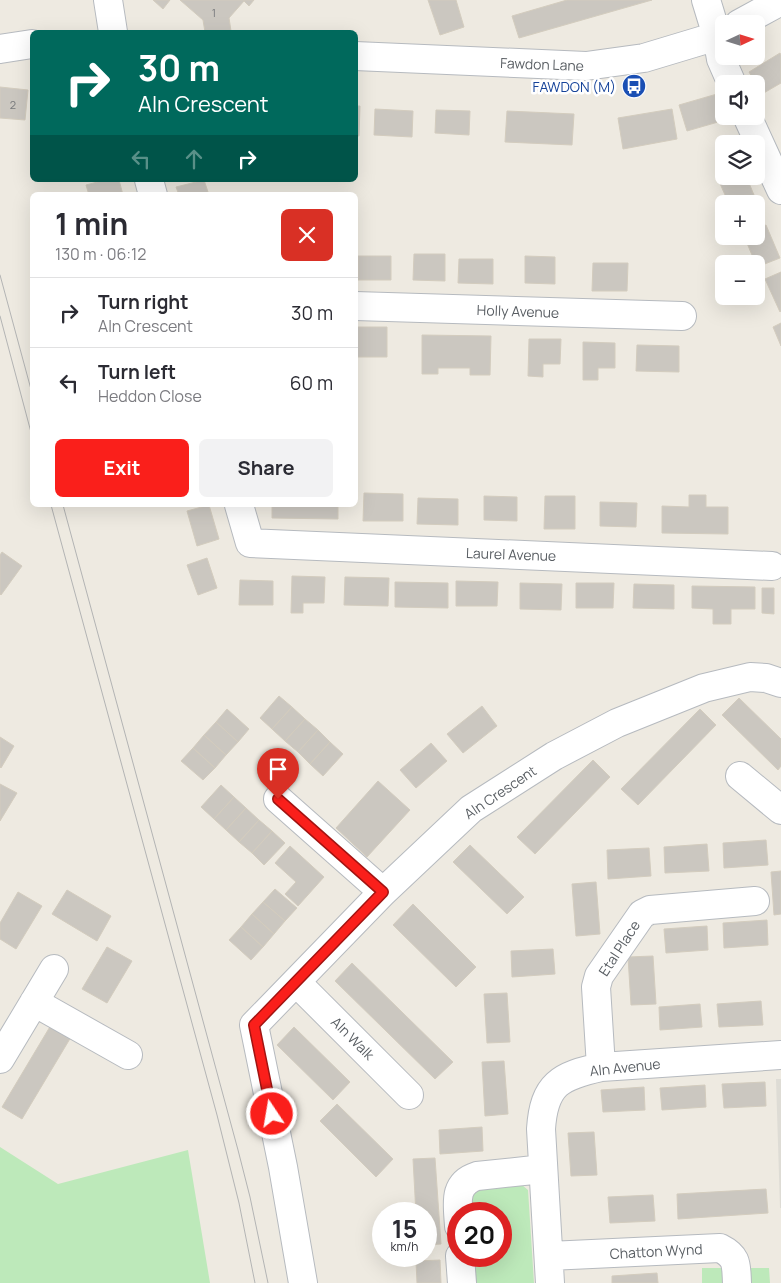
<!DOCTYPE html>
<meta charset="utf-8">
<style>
body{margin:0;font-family:Manrope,sans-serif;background:#f2f2f3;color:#2b2b33;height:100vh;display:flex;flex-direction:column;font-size:19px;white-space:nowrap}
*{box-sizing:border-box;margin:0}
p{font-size:16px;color:#7c7c81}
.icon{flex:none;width:28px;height:28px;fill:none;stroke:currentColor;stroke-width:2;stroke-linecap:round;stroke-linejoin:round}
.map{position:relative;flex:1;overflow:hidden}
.panel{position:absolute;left:30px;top:192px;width:328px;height:315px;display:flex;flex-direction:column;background:#fff;border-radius:8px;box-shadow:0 5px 20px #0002}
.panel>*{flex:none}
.top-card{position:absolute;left:30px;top:30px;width:328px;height:152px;border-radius:8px;box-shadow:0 5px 20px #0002;background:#00695c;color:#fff;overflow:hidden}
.needle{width:32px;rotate:86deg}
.fabs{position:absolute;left:715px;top:15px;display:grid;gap:10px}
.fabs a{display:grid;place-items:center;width:50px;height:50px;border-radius:8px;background:#fff;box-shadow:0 5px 20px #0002;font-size:25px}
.speed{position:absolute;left:372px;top:1202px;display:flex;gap:10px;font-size:25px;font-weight:700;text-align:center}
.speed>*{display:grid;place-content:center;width:65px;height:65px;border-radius:50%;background:#fff;box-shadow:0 5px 20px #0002;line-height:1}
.speed small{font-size:12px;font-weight:400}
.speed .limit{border:8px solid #d22;background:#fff;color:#111}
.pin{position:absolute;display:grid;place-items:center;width:42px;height:42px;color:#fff;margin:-51px -21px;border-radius:50% 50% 50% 0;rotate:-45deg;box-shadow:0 0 5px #0007}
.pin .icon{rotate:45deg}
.me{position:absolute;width:55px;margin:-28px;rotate:348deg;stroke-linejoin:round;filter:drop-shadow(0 0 4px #0008)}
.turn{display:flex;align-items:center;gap:18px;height:105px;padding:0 25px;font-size:22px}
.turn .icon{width:65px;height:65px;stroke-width:2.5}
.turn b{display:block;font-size:35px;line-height:42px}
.lanes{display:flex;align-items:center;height:48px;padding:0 25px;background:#0003;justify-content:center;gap:25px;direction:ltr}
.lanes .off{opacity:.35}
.round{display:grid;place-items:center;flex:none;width:52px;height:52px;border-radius:8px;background:#f2f2f3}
.headline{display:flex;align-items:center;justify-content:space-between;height:85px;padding:0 25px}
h1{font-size:30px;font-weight:700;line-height:38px}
.action{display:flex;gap:10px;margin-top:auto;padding:10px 25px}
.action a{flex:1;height:58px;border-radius:8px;background:#fa1f1b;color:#fff;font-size:20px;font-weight:700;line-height:58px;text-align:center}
.action a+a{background:#f2f2f3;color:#2b2b33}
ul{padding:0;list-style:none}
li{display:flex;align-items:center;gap:15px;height:70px;padding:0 25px;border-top:1px solid #e1e1e2}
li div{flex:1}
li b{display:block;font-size:19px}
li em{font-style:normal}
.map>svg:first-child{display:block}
.industrial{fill:#dedcd5}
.green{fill:#bde9ba}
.building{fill:#cbc7c0;stroke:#d3ccbe}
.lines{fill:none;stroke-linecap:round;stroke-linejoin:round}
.minor-casing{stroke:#b6babf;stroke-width:30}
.minor{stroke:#fff;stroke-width:28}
.tram{stroke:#b3b4b4;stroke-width:1}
.route-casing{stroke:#a21412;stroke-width:12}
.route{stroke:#fa1f1b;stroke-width:9}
.labels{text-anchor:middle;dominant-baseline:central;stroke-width:5;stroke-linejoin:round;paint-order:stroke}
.number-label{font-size:11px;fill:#76787a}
.street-label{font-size:14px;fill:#595e63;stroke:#fff}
.transit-label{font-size:14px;fill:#164399;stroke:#fff;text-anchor:end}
</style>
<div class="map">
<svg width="781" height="1283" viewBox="0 0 781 1283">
<rect width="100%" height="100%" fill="#eeeae1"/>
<path class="industrial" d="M776 1079H781V1208H780Z"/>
<path class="green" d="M0 1147 58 1184 188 1150 210 1283H0Z
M522 1185 528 1190 534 1283H471L469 1256H501V1214H467L466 1204 478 1189Z
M702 1268H769L770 1283H702Z"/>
<path class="building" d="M153 0H170L163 9Z
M180 0H254L249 6 244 1 229 18 231 31 220 32H205L203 20Z
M428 0H456L464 27 440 35Z
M567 0H652L519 38 512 16Z
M780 53 781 55V83L762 94 749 72Z
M0 87 28 90 25 120 0 118Z
M717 94 725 120 687 131 679 105Z
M355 106H360L359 136H355Z
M375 109 413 111 412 137 374 135Z
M672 109 677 139 623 149 618 118Z
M436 110 470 111 469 135 435 133Z
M507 111 574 114 572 145 505 142Z
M724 176H746L762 214 756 216V204H729L718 179Z
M105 180H119L123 195H89L86 185Z
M204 180 209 195H179L176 187Z
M766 225 780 258 757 267 744 236H756V229Z
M414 254H445V281L413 280Z
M358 256H391V280H358Z
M525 256 555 257V284L525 283Z
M459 259H493V284L458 283Z
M593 263H628L627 291H592Z
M781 272V311L780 312 765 279Z
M781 323V346L773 327Z
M355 327H387V357H355Z
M422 335 491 336 490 375H470V368H438V374H422Z
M529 339H561L560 364H543V377L528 376Z
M583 342 615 343V368H598V380H583Z
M637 345 679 346V372L636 371Z
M364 493 403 494V521H363Z
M689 495H706V507H728V534L662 533V506L689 507Z
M484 496 517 497V521L484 520Z
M545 496H575V529H544Z
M418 498 458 499V525L417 524Z
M600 502 637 503 636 527 600 526Z
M209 505 219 539 197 546 187 511Z
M272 505H338V519L272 518Z
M2 552 22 566 1 595 0 594V555Z
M207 558 217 588 198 595 187 565Z
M292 576 325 577 324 603H303V613H291Z
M345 577 389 578 388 606 344 605Z
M240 580 273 581V605H239Z
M456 581 498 582 497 606H456Z
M395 582 448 583V608L395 607Z
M520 583 562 584 561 610 520 609Z
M576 583H614L613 608H576Z
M634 584 674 585V609L633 608Z
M692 586 755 587V609H731V624H713V609L692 608Z
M762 588H774V614L762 613Z
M279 696 292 707 272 729 260 718Z
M739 698 781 739V766L778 770 722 715Z
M482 706 497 726 463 753 447 734Z
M292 707 305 719 285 741 272 729Z
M227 709 249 729 238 742 216 722Z
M700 709 716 725 638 805 621 789Z
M305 719 318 730 298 752 285 741Z
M216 722 238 742 226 755 204 735Z
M318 730 330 742 310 764 298 752Z
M204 735 226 755 215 768 193 748Z
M0 737 14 746 1 768 0 767Z
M330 742 343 754 323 776 310 764Z
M431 743 447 761 416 788 400 770Z
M193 748 215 768 203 780 181 761Z
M593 760 610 777 535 854 517 837Z
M378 781 410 810 367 857 336 828Z
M0 784 17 793 0 821Z
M221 785 234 797 214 819 201 807Z
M234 797 246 808 226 830 214 819Z
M246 808 259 820 239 842 226 830Z
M259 820 272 831 252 853 239 842Z
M272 831 285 843 264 865 252 853Z
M766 840 768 865 724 868 723 843Z
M707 844 709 871 665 873 664 847Z
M470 845 524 897 507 914 453 862Z
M290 846 324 877 298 906 285 894 296 882 275 863Z
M649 848 651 876 608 879 607 850Z
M781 871V914L774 915 771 872Z
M596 882 600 934 576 936 572 884Z
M275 889 297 908 285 921 263 902Z
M67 890 111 916 97 941 52 914Z
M18 892 42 906 16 949 0 939V923Z
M263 902 285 921 274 934 252 914Z
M413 904 476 967 456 987 393 925Z
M252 914 274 934 263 947 241 927Z
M767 920 768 945 724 948 723 923Z
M707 926 708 950 666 953 664 929Z
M241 927 263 947 251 960 229 940Z
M107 947 132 961 107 1003 82 989Z
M553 949 555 974 512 977 511 951Z
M653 956 656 1004 631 1005 628 957Z
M352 963 453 1062 435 1079 335 981Z
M507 993 510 1042 487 1043 484 994Z
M761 1001 763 1025 719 1027 717 1004Z
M700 1004 702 1027 660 1030 659 1007Z
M51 1025 71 1037 22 1119 2 1107Z
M294 1027 350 1082 333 1100 277 1045Z
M504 1061 508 1114 485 1116 482 1062Z
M765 1082 766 1106 724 1108 722 1084Z
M705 1085 706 1107 662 1110 660 1088Z
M644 1087 645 1110 603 1112 601 1090Z
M337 1104 393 1159 376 1177 320 1121Z
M482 1127 483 1151 440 1154 439 1130Z
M594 1132 597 1175 571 1176 568 1133Z
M435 1158 441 1244 426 1245V1214H416L413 1159Z
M766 1189 768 1213 678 1219 677 1194Z
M653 1195 655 1221 610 1223 608 1197Z
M440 1260 441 1283H417L416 1261Z
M657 1273 658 1283H612V1276Z"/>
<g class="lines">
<g class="minor-casing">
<path id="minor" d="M108 0 113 32
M706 0 717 36 721 59 732 84
M739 24 781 1
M0 49 32 44
M355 56 586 66 644 58 717 36 724 32
M747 116 781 190
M149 180 153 195
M355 306 682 316
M239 505 250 543 772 566
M740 776 781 810
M278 799 383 892
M296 982 409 1095
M34 1002 128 1055
M0 1059 54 969
M601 1067 596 987 599 976 642 914 650 910 755 901
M459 1226C458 1205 452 1184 477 1176L543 1169
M460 1256 462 1283
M549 1256 720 1248C738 1257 736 1265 737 1283
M303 1283 283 1167 254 1025 383 892 471 809 554 756 617 723 704 688 750 677 766 678 781 683
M550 1283 541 1129C544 1084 560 1076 601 1067L781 1055"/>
</g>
<use href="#minor" class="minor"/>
<path class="tram" d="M0 275 32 393
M0 316 32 436
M51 505 217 1115 239 1203 255 1283
M63 505 238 1150 250 1197 268 1283"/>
</g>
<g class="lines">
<g class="route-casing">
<path id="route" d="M272 1114 254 1025 383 892 278 799"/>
</g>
<use href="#route" class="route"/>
</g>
<defs>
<g id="bus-disc" transform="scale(1.25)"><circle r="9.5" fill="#1a4fb4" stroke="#fff"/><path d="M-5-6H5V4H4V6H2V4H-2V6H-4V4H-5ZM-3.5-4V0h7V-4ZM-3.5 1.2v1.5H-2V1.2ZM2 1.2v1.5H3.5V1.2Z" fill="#fff"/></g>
</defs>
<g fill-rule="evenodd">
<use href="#bus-disc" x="634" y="86"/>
</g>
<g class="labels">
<g class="number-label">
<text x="214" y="12">1</text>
<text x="13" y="104">2</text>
</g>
<g class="street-label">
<text transform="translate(542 64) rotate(2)">Fawdon Lane</text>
<text transform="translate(518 311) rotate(2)">Holly Avenue</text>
<text transform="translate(511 554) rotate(2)">Laurel Avenue</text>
<text transform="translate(500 792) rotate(-34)">Aln Crescent</text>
<text transform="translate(619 948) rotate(-57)">Etal Place</text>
<text transform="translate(353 1038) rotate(45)">Aln Walk</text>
<text transform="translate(625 1067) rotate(-6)">Aln Avenue</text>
<text transform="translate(656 1251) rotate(-3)">Chatton Wynd</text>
</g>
<g class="transit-label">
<text x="616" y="86">FAWDON (M)</text>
</g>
</g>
</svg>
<div class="fabs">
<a><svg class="needle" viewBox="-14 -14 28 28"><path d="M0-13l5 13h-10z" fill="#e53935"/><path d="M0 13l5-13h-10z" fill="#7c7c81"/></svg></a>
<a><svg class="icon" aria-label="sound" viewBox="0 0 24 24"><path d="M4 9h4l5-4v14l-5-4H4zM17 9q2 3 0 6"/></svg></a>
<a><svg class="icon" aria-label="layers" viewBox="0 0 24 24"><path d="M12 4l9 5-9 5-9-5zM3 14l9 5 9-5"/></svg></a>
<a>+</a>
<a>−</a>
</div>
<div class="speed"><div>15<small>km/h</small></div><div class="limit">20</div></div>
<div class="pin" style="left:278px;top:799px;background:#d93025"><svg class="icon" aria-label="arrive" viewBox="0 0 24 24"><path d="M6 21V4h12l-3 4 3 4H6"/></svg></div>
<svg class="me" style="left:272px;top:1114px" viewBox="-20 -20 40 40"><circle r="17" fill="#fa1f1b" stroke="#fff" stroke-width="3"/><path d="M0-11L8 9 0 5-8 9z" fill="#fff"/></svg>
<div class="top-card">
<div class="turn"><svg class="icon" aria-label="right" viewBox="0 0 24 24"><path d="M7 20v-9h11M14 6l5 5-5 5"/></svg><div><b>30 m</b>Aln Crescent</div></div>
<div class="lanes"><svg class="icon off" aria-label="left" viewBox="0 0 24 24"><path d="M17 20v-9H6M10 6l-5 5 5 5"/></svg><svg class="icon off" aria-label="ahead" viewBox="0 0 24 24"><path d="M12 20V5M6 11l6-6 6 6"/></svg><svg class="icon" aria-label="right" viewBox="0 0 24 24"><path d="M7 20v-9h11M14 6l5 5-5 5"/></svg></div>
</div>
<section class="panel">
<div class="headline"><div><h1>1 min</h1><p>130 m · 06:12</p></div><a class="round" style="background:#d93025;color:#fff"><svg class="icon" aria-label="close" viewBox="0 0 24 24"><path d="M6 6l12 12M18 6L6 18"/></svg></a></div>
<ul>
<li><svg class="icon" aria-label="right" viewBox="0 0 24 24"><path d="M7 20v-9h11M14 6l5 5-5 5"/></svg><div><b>Turn right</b><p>Aln Crescent</p></div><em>30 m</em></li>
<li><svg class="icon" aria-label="left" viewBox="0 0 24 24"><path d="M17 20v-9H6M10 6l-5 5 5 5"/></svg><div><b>Turn left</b><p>Heddon Close</p></div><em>60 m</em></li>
</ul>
<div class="action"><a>Exit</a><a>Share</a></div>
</section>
</div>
